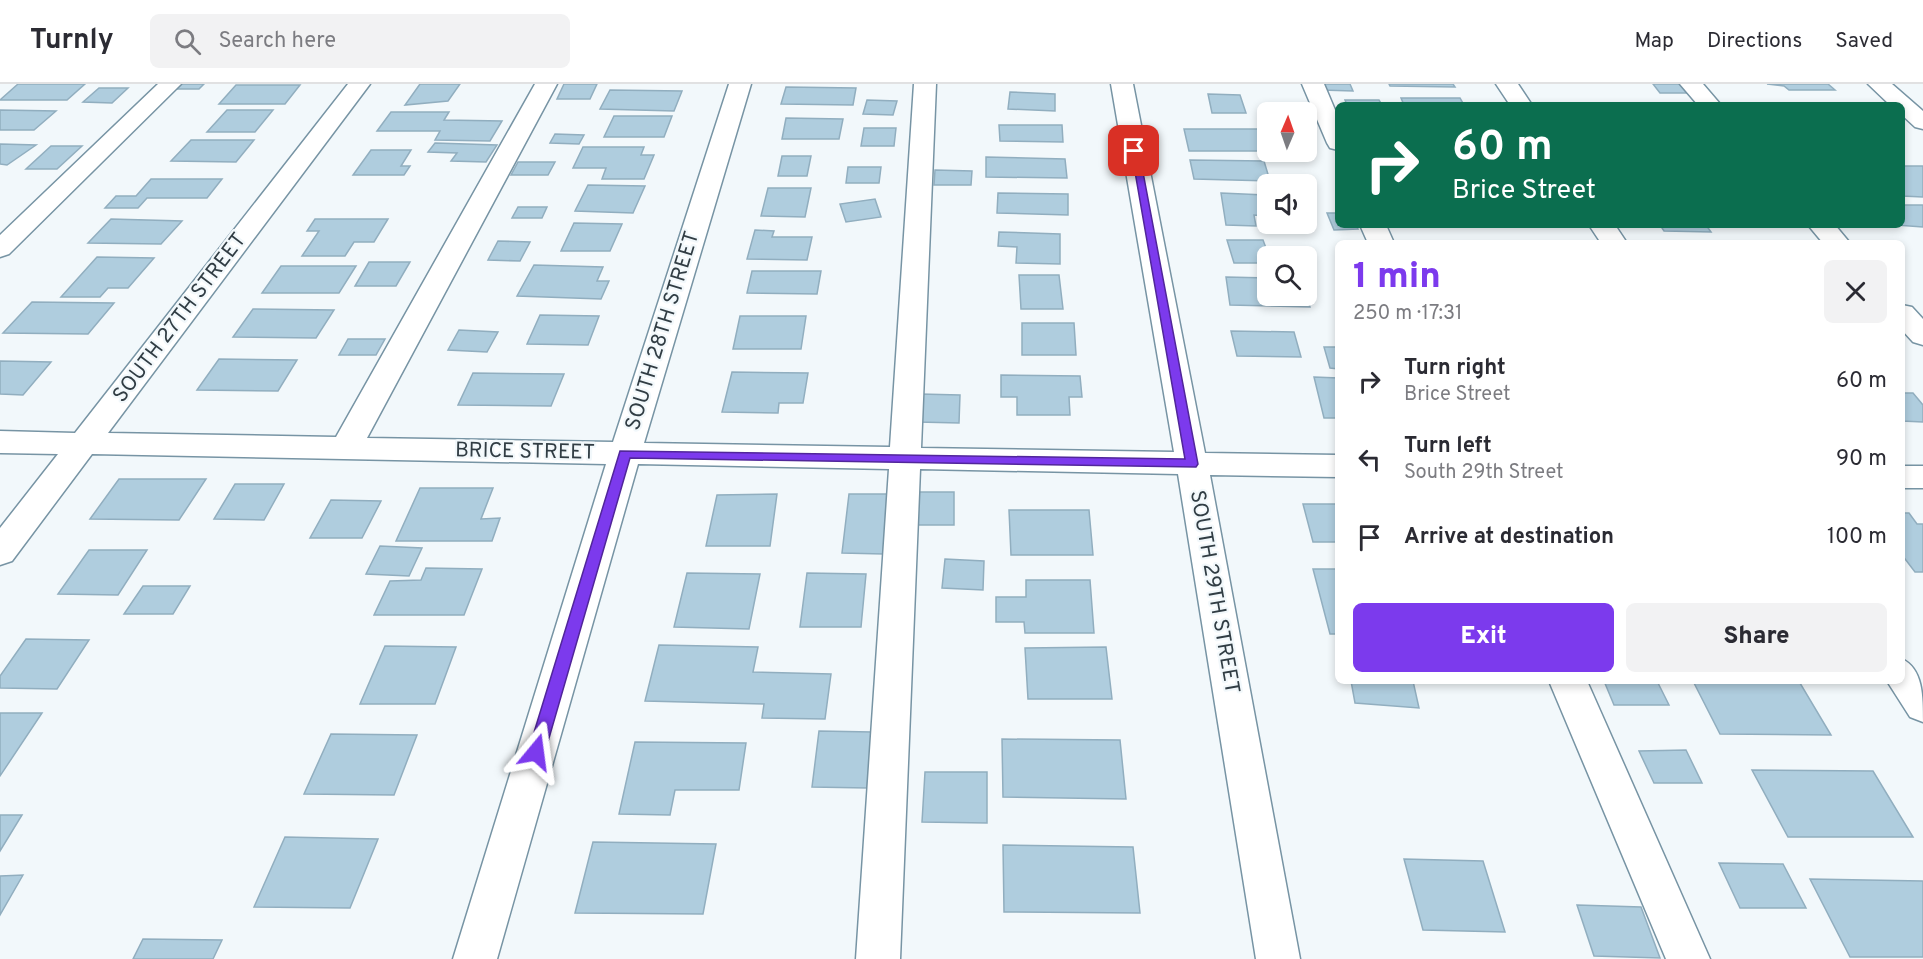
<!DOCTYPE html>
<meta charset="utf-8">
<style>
body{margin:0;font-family:Overpass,sans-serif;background:#f2f2f3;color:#2b2b33;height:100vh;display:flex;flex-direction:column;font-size:22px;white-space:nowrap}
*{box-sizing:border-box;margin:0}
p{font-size:20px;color:#7c7c81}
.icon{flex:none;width:33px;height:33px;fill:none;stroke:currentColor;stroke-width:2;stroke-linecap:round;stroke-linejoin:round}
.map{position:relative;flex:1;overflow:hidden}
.panel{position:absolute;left:1335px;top:156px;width:570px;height:444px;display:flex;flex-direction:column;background:#fff;border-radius:9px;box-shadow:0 3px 9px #0003}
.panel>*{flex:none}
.top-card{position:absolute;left:1335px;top:18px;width:570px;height:126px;border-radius:9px;box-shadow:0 3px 9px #0003;background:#0b6e4f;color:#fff;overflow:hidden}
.needle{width:39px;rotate:2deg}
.fabs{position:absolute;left:1257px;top:18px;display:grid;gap:12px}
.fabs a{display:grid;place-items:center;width:60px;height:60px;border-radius:9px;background:#fff;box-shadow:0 3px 9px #0003;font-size:30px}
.pin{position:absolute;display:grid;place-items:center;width:51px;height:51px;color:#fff;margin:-26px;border-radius:12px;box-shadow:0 3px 9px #0006}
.me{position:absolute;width:66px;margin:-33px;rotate:16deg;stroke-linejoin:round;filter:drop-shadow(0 0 4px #0008)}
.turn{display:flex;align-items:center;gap:21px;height:126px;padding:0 18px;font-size:27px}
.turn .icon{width:78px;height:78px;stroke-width:2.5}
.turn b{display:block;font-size:42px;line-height:51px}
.round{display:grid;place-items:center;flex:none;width:63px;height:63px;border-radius:9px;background:#f2f2f3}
.head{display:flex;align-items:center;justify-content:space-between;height:102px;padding:0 18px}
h1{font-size:36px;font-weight:800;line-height:45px;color:#7c3aed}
.button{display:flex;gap:12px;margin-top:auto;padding:12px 18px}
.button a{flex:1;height:69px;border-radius:9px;background:#7c3aed;color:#fff;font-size:24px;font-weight:800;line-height:69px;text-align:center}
.button a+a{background:#f2f2f3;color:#2b2b33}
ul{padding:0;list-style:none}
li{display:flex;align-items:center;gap:18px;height:78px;padding:0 18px}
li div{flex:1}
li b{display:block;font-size:22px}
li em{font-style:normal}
header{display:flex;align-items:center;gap:36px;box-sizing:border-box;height:84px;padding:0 30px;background:#fff;border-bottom:2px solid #e1e1e2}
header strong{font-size:28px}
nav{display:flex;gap:33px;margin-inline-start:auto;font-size:21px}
.search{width:420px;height:54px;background:#f2f2f3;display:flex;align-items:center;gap:15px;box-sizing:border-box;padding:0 21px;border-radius:9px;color:#7c7c81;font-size:22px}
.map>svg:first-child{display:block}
.building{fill:#afcdde;stroke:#91aebf;stroke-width:1.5}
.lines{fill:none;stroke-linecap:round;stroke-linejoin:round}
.minor-casing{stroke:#7794a4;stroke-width:3}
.minor{fill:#fff;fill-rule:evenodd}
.route{fill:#7c3aed;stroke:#51269a;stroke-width:1.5}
.labels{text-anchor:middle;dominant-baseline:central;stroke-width:4.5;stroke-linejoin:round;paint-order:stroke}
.street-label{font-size:21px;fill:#313d44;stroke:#f2f8fb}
</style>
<header>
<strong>Turnly</strong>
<div class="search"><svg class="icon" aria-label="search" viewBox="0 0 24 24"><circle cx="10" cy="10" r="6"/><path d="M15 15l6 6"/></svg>Search here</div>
<nav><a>Map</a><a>Directions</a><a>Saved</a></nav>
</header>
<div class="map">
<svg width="1923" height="875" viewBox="0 0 1923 875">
<rect width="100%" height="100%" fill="#f2f8fb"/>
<path class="building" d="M18 0H85L67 16H0Z
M175 0H204L199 5H170Z
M420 0H460L448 17 405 21Z
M564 0H597L590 15H557Z
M1318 0H1350L1353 7 1321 6Z
M1389 0H1453L1455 3 1390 2Z
M1653 0H1680L1687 9H1660Z
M1767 0H1828L1835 6H1789L1784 2Z
M236 1H300L285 20H219Z
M786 3 856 4 853 21 781 20Z
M99 4H128L112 19 83 18Z
M610 6 682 7 674 27 600 25Z
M1010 8 1055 10V27L1008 25Z
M1208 10 1240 11 1246 29H1212Z
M1401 14H1460L1464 21H1404Z
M867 16 897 17 893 31 863 30Z
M1345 16H1379L1382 21H1347Z
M0 26 56 27 34 46H0Z
M227 26H273L255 48H207Z
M391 28H449L444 36 502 37 490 57 435 56 440 47H377Z
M614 32H672L664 53H604Z
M786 34 843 35 839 55H782Z
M999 41H1062L1063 58 1000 57Z
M864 44H896L894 62H861Z
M1184 45H1258L1265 67H1189Z
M555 50 584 51 579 60 550 59Z
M191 56H254L236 78 171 77Z
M435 59 497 61 486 78 451 77 457 69 428 68Z
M0 60 36 61 7 81 0 80Z
M51 62H82L57 85H26Z
M583 63H644L641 71H654L644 95H602L606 84H573Z
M371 66H411L401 82H410L404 91H353Z
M782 72H811L807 92H778Z
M986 73 1065 75 1067 94 986 93Z
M1190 76 1264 77 1270 97 1194 95Z
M518 78H555L548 91H511Z
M1902 82H1923V113L1902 112Z
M848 83H881L879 99H846Z
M935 86 972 87 971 101H934Z
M151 95H222L207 114H147L138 124H105L116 112H136Z
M1271 96H1308L1312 106H1306V100H1273Z
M588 101 645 102 633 129 575 127Z
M768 104H811L805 133 761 132Z
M998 109 1068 110V131L997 129Z
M1221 109 1265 111 1268 132 1254 131 1256 142 1226 141Z
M875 115 881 133 846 138 840 120Z
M1902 121H1923V143L1896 141H1902Z
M518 123H547L542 134H512Z
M1327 129H1338V141H1356L1358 145 1334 146Z
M111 135 182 137 161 160 88 159Z
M315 135H388L374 158H354L345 172H302L319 147H307Z
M574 139 622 140 610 167H561Z
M1660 141H1706L1711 148 1664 147Z
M755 146 774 147 772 153H812L807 176 747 175Z
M999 148 1060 150V180L1016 179 1017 163 998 162Z
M1227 156H1263L1269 172 1268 179H1234Z
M498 157 530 158 520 177 488 176Z
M1666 157 1729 158 1730 159H1668Z
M97 173 154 174 128 204H108L100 213H61Z
M369 178H410L396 202H355Z
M534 181 603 183 597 197H609L601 215 517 212Z
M281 182H356L339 209H262Z
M752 187H821L817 210 747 209Z
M1019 191H1059L1063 225H1021Z
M1226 193 1268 194V212L1306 210 1310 223 1230 221Z
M32 218 114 219 88 250 3 249Z
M253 225 334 226 316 254 233 253Z
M540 231 599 232 588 261 527 260Z
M740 232H806L801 265H733Z
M1022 239H1074L1076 271H1022Z
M459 246 498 248 487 268 448 266Z
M1231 247 1294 248 1301 273 1237 272Z
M348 255H385L376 271H339Z
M1324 263H1338V285L1330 284Z
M219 275 297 276 278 307 197 306Z
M0 277 51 278 23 311 0 310Z
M732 288 808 289 803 319H779L778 329 722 328Z
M473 289 564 290 551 322 458 321Z
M1001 291 1080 292 1082 313H1069L1070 331H1017V313H1001Z
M1314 293 1338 294V334H1324Z
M1902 309H1913L1923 321V338L1902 337Z
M920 310 960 311 959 339 918 338Z
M119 395H206L179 436 90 435Z
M235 400H284L264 436 214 435Z
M420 404H493L481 435 500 434 492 457H396Z
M912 408H954V441H911Z
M777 410 770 462H706L717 411Z
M849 410H888L883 470 842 469Z
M331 416 381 417 362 454H310Z
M1303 420H1338V458H1313Z
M1009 426H1089L1093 471H1011Z
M1902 429H1909L1917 440H1923V488H1915L1902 471Z
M380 462 422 464 409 492 366 490Z
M89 466H147L118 511 58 510Z
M945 475 984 477 983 506 942 504Z
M426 484 482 485 464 531H374L390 497 421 496Z
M1313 485H1338V550H1330Z
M687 489 760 490 749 545 674 543Z
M807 489 866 490 861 543H800Z
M1026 496H1090L1094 549H1025L1024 538H996V513H1026Z
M143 502H190L173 530H124Z
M26 555 89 556 57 605 0 604V592Z
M659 561 758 563 753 588 831 590 825 635 762 634 764 620 645 617Z
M385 562 456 563 435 620H360Z
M1106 563 1112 615H1028L1025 564Z
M1351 597H1413L1419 624 1355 619Z
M1604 597H1657L1669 621H1614Z
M1693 597 1800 599 1831 651 1720 650Z
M0 629H42L0 692Z
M819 647 872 648 867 704 812 703Z
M331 650 417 651 394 711 304 710Z
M1002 655 1120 656 1126 715 1003 713Z
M635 658 746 659 739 706H675L670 731 619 730Z
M1686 666 1702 699H1654L1639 667Z
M1752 686 1873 687 1913 753H1788Z
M925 688H987V739L922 738Z
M0 731H22L0 767Z
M285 753 378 755 350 824 254 823Z
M593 758 716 760 703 830 575 829Z
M1003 761 1133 763 1140 829 1004 828Z
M1404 775 1483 777 1505 848 1423 846Z
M1719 779 1783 780 1806 824H1740Z
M23 791 0 831V792Z
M1810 795 1923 797V873H1850Z
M1577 821 1641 823 1660 874 1594 872Z
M143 855 222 856 213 875H133Z"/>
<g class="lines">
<g class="minor-casing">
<path id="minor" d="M158 0H181L9 170 0 173V151Z
M348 0H370L108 349 336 353 535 0H557L367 354 613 358 729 0H751L644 359 890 363 914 0H936L921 364 1174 368 1111 0H1133L1205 369 1338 371V393L1210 391 1300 875H1256L1178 390 920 385 900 875H856L889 385 638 380 497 875H453L606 380 92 370 12 477 0 481V444L58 370 0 369V347L75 349Z
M1302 0H1324L1338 33V66L1330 64 1327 59Z
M1496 0H1518L1532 21H1510Z
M1680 0H1703L1721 21H1698Z
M1868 0H1892L1923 27V45L1915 43 1902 31V21H1890Z
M1360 141H1386L1394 159H1368Z
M1589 141H1615L1627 159H1601Z
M1808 141H1835L1850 159H1823Z
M1902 221 1912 223 1923 235V261L1913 258 1902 246Z
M1902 382H1923V404H1902Z
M1902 575C1923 585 1923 612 1923 638L1910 633 1887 597H1902Z
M1549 597H1587L1710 875H1666Z"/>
</g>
<use href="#minor" class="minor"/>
</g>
<path class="route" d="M1131 65 1139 67 1198 380 1196 383 630 374 545 668 542 673H531L528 668 620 367 1185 375Z"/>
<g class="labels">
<g class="street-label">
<text transform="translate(180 234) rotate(-53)">SOUTH 27TH STREET</text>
<text transform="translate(663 247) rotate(-73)">SOUTH 28TH STREET</text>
<text transform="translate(525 368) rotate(1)">BRICE STREET</text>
<text transform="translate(1214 508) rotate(80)">SOUTH 29TH STREET</text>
</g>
</g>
</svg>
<div class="fabs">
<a><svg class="needle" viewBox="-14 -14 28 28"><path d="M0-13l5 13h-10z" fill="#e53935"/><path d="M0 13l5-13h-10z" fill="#7c7c81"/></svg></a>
<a><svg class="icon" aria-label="sound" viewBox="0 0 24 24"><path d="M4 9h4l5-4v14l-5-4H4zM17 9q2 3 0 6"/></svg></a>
<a><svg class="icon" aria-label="search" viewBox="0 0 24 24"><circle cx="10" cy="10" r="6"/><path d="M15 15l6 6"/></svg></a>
</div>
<div class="pin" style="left:1134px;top:67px;background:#d93025"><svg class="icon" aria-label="arrive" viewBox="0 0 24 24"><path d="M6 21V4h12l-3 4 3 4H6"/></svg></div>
<svg class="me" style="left:536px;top:668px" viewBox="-20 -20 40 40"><path d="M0-17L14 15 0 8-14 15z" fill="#7c3aed" stroke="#fff" stroke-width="4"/></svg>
<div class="top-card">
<div class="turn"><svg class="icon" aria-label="right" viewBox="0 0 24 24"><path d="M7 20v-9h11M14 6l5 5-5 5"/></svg><div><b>60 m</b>Brice Street</div></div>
</div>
<section class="panel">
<div class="head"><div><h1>1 min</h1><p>250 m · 17:31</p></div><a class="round"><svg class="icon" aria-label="close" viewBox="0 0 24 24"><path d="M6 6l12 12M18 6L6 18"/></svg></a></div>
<ul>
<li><svg class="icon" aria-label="right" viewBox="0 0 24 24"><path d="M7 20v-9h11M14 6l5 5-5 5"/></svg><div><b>Turn right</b><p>Brice Street</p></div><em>60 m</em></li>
<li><svg class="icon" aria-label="left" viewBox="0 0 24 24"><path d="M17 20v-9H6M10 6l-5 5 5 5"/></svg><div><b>Turn left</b><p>South 29th Street</p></div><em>90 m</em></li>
<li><svg class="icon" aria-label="arrive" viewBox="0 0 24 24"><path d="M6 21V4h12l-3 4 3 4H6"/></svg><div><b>Arrive at destination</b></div><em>100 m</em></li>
</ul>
<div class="button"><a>Exit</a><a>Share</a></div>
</section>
</div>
